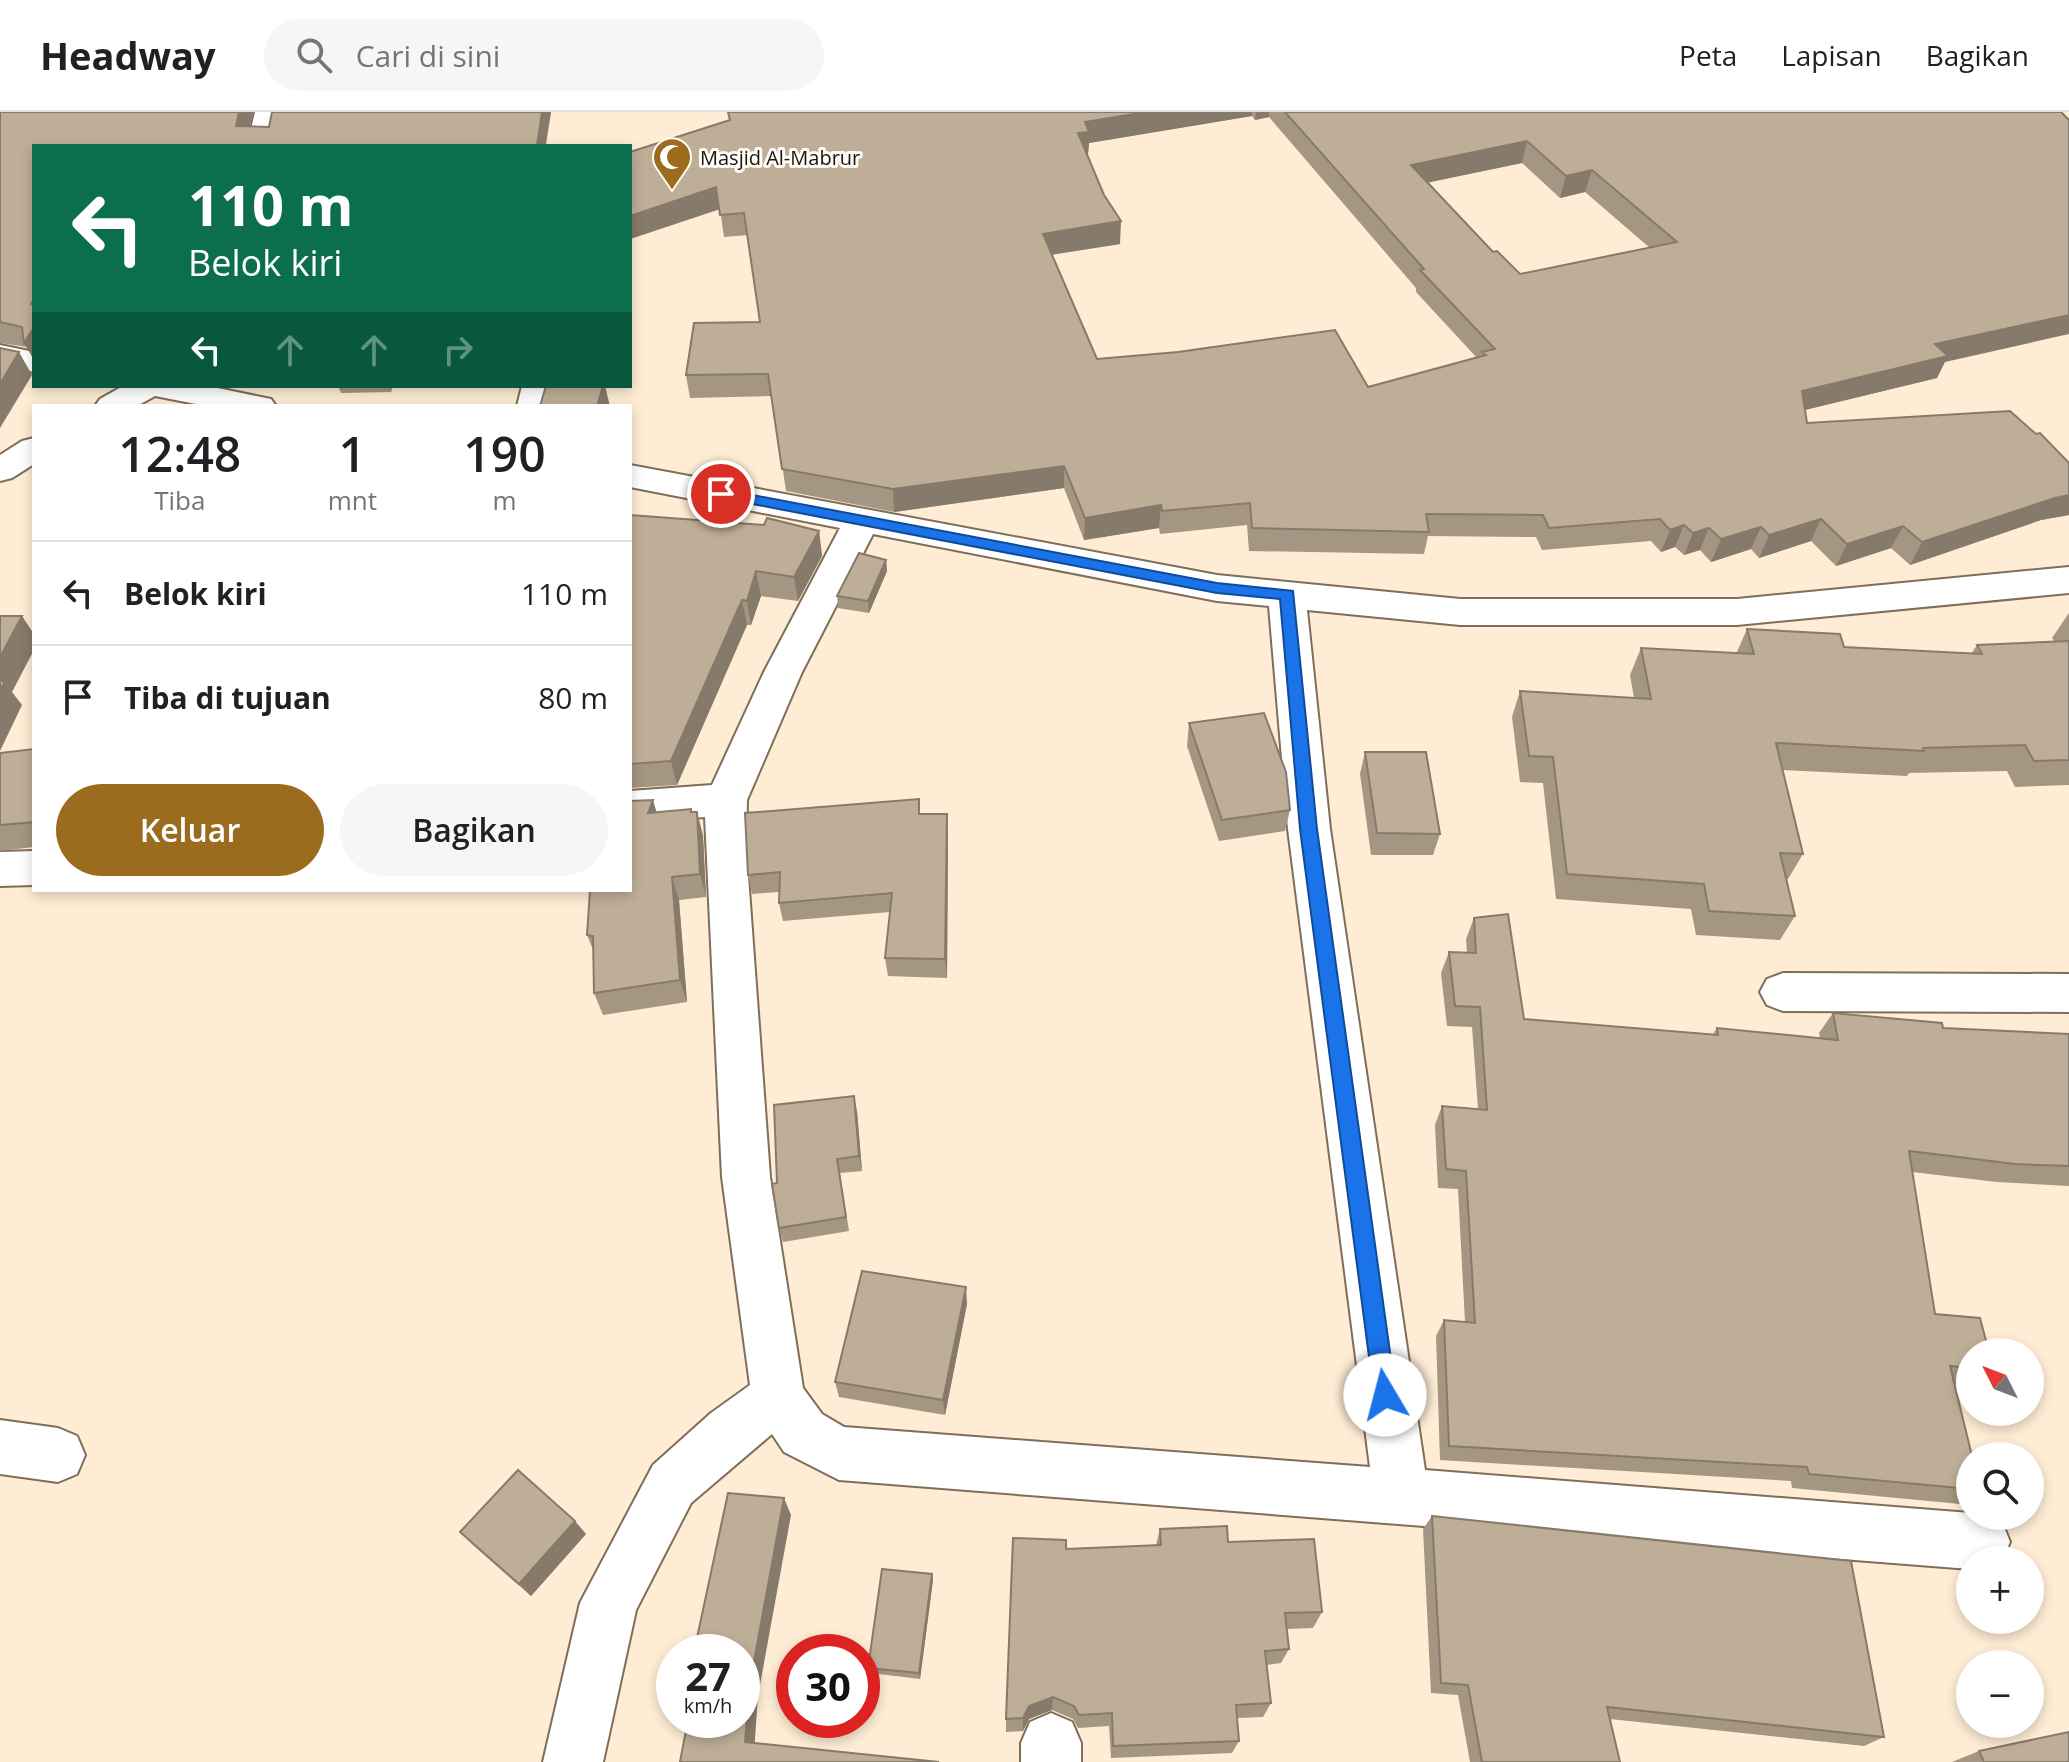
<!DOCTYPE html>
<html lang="id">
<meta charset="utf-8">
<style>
body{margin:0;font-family:"Open Sans",sans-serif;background:#f6f6f6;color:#202124;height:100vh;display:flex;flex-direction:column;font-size:30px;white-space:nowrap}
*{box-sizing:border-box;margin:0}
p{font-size:26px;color:#757577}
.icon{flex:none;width:44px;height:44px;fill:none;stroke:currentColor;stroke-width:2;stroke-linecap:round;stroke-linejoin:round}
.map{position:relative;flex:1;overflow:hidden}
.details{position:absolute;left:32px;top:292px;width:600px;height:488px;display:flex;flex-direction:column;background:#fff;border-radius:0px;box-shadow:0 4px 12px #0003}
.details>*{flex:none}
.banner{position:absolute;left:32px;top:32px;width:600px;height:244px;border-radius:0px;box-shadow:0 4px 12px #0003;background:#0b6e4f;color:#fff;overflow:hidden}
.needle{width:52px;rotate:312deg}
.controls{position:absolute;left:1956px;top:1226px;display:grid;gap:16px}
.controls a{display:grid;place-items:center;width:88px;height:88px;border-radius:50%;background:#fff;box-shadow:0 4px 12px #0003;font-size:40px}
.speed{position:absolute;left:656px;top:1522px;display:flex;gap:16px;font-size:40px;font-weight:700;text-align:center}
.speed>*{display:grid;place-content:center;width:104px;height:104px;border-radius:50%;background:#fff;box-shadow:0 4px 12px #0003;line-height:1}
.speed small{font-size:20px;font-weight:400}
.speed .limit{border:12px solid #d22;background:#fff;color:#111}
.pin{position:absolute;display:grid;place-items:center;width:68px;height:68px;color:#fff;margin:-34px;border:4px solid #fff;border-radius:50%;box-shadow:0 2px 8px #0007}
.me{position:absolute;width:88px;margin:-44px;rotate:352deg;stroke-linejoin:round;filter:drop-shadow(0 0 6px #0008)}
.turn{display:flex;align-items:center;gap:28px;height:168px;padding:0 24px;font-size:36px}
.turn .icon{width:104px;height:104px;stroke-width:2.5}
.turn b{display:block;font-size:56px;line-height:68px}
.lanes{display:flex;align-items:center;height:76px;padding:0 24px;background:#0003;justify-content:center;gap:40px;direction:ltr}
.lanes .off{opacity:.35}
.eta{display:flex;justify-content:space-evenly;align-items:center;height:136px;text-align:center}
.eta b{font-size:48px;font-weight:600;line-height:56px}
.action{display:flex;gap:16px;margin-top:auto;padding:16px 24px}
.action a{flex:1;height:92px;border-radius:48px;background:#9c6c1e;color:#fff;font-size:32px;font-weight:600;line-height:92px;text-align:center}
.action a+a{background:#f6f6f6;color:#202124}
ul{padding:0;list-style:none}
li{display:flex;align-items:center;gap:24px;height:104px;padding:0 24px;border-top:2px solid #e0e0e0}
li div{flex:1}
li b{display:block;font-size:30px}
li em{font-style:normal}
header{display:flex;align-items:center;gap:48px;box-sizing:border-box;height:112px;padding:0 40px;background:#fff;border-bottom:2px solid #e0e0e0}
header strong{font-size:38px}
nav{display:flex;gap:44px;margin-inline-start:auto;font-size:28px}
.search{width:560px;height:72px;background:#f6f6f6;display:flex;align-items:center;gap:20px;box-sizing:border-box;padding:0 28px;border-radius:44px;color:#757577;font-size:30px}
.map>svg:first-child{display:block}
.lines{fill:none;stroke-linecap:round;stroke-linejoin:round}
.street-casing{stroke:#7e6e5a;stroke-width:4}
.street{fill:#fff;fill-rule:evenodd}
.wall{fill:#a49682;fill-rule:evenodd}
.shaded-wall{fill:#867a6a}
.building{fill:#bfae97;stroke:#867a6a;stroke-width:2;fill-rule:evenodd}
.route{fill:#1a73e8;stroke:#114b97;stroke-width:2}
.labels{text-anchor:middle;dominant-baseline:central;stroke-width:6;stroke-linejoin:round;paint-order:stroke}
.far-poi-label{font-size:20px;fill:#1b150c;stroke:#fffbf7;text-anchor:start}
</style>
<header>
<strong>Headway</strong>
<div class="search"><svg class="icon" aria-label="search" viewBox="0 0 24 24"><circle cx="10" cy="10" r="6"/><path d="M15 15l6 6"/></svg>Cari di sini</div>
<nav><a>Peta</a><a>Lapisan</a><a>Bagikan</a></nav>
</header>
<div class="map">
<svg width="2069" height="1650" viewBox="0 0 2069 1650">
<rect width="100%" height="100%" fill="#feecd4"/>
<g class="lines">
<g class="street-casing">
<path id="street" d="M255 0H283L275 34H247Z
M0 233 34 240V260L0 253Z
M123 274H208L271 287 276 294H206L155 284 137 294H95L100 287Z
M522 274H556L551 294H517Z
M34 326V352L12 366 0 369V343L22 329Z
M630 353 1217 463 1460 487H1737L2069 455V481L1737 513H1460L1307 498 1330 717 1425 1358 1970 1401V1404H1987L2002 1410 2010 1430 2002 1448H1970V1457L839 1368 784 1340 772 1322 691 1391 636 1498 603 1650H543L580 1491 653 1353 711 1301 750 1273 722 1065 705 705 630 711V679L712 673 764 560 840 416 630 375ZM873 422 1217 489 1269 494 1288 717 1370 1355 844 1315 822 1302 803 1276 770 1065 746 736 747 688 802 560Z
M34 739V773L0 774V740Z
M1783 861 2069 862V900L1783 899 1767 893 1760 880 1767 867Z
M0 1308 58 1316 77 1324 85 1343 77 1362 58 1370 0 1362Z
M1051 1601 1072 1610 1081 1631V1650H1021V1631L1030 1610Z"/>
</g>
<use href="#street" class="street"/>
</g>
<path class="wall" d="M0 0H253L249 14 269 15 272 0H551L546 34H34V248L27 235 0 231Z
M728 0H2061L1937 266 1805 298 1807 311 2069 351V403L2041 408 1910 453 1891 436 1836 454 1811 429 1759 446 1751 437 1711 450 1700 438 1684 443 1675 435 1661 440 1651 429 1542 438 1536 425 1428 424 1424 442 1249 439 1247 413 1160 422 1159 416 1084 428 1064 376 894 400 786 379 772 284 690 286 686 263 760 210 748 123 724 125 720 97 630 127 729 8ZM1252 4 1255 8 1269 5 1416 176V180L1477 246 1368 275 1097 247 1051 143 1120 132 1087 42H1088L1089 31ZM1522 51 1560 86 1585 80 1650 136 1520 162 1493 140 1428 70Z
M338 274H433L393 275 391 280 341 281Z
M630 403 819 419 822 444 798 489 761 484 751 513H747L677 673 630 676Z
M886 448 887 459 869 501 838 496 837 484Z
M2069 501V673L2015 675 2007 659 1909 661 1907 664 1782 658 1803 742 1788 767H1786L1795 804 1780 828 1696 823 1691 797 1556 787 1543 671 1520 670 1512 605 1520 579 1634 586 1630 563 1641 536 1736 542 1747 517 1844 535 1971 542 1977 533 2055 530 2052 526Z
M1189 611 1290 698 1285 719 1219 729 1187 634Z
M34 637V735L0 739V641Z
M1365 640 1440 722 1433 743H1371L1360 662Z
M919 687 920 702 948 721 947 866 888 864 885 846 890 800 783 809 779 791V780L752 782 748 763Z
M657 700H697L703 724 706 785 679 788 687 890 603 903 594 881V840L587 823Z
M1474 806 1524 907 1713 922 1717 916 1820 926 1819 921 1833 901 1943 916 2069 922V1074L1997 1070 1912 1060 1935 1202 1970 1240V1274L1954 1272 1970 1344V1385L1960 1392 1792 1376 1791 1369 1440 1348 1436 1224 1444 1208 1465 1210 1458 1077 1438 1076 1435 1013 1442 994 1478 997 1472 915 1447 914 1441 861 1449 840 1467 841 1466 827Z
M857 999 862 1059 840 1061 849 1119 783 1130 779 1116 777 1071Z
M967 1192 945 1303 839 1285 835 1270Z
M1432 1404 1884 1625 1864 1634 1610 1607 1620 1650H1470L1458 1583 1431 1581 1423 1417Z
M1160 1417 1228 1430 1322 1500 1313 1516 1287 1517 1289 1537 1281 1551 1266 1553 1271 1591 1263 1605 1237 1606 1239 1629 1232 1641 1111 1646 1109 1614 1078 1616 1073 1607 1052 1598 1029 1607 1023 1619 1006 1620V1607L1066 1437 1156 1433Z
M460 1420 586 1422 531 1484 473 1433Z
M932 1462 933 1468 920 1567 870 1561 868 1556Z
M1979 1639 2069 1650H1952Z"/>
<path class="shaded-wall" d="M239 0H253L245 34 236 14Z
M542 0H551L545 34H537Z
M1146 0H1252V4L1089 31 1088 42 1078 43V21L1085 10Z
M1256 0H1269V5L1255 8Z
M1527 29 1522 51 1407 75 1411 53Z
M1592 58 1585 80 1560 86 1566 64Z
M716 75 720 97 630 127V104Z
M1121 109 1120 132 1042 144 1043 122Z
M2069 203V222L1945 250 1937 266 1792 301 1802 279 1935 232Z
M34 215V248L24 231Z
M19 240 32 263 0 316V272Z
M603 274H605L610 294H597Z
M1064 354V376L894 400 893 377Z
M2069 383V403L2041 408 1910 453 1922 430 2055 386Z
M1161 393 1159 416 1084 428 1085 406Z
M1821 407 1811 429 1759 446 1769 423Z
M1684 413 1675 435 1661 440 1670 418Z
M1903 414 1891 436 1836 454 1847 432Z
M1761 415 1751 437 1711 450 1721 427Z
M1709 416 1700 438 1684 443 1693 421Z
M819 419 822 444 798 489 794 465Z
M886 448 887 459 869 501 868 489Z
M756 459 761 484 751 513 747 489Z
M742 488 747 513 677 673 671 649Z
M22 504 34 522V538L12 580 22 593 0 639V545Z
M653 688 660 712 648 701Z
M697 700 703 724 706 785 700 762Z
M947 702 948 721 947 866 945 847Z
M672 765 679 788 687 890 680 868Z
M854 984 857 999 862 1059 859 1044Z
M966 1175 967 1192 945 1303 943 1288Z
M784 1386 791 1403 758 1584 754 1641 745 1630 750 1571Z
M575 1409 586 1422 531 1484 519 1472Z
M932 1462 933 1468 920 1567 919 1561Z
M1053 1585 1052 1598 1029 1607 1023 1619V1606L1029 1594Z"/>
<path class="building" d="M0 0H239L236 14 269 15 272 0H542L537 34H34V187L31 192 34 193V215L24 231 22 215 0 210Z
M728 0H1146L1085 10 1089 20 1078 21 1104 83 1121 109 1043 122 1097 247 1178 240 1335 218 1368 275 1486 243 1482 240 1495 237 1420 158 1424 157 1285 0H2061L2069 8V203L1935 232 1948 244 1802 279 1807 311 2010 299 2036 322 2040 321 2069 351V383L2055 386 1922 430 1903 414 1847 432 1821 407 1769 423 1761 415 1721 427 1709 416 1693 421 1684 413 1670 418 1660 407 1549 416 1543 403 1426 402 1429 420 1252 416 1250 391 1162 399 1161 393 1085 406 1064 354 893 377 782 357 768 262 686 263 694 211 760 210 744 101 720 103 716 75 630 104V40L730 8ZM1527 29 1566 64 1592 58 1677 130 1520 162 1497 139 1493 140 1411 53Z
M0 236 19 240 0 272Z
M546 274H603L597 294H540Z
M630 403 764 413 767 406 819 419 794 465 756 459 747 489 742 488 671 649 630 652Z
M859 441 886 448 868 489 837 484Z
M0 504H22L0 545Z
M1747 517 1840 522 1844 535 1982 542 1977 533 2069 529V648L2034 649 2025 633 1923 636 1924 639 1776 631 1803 742 1780 741 1795 804 1709 799 1704 772 1567 762 1553 645 1529 644 1520 579 1651 587 1641 536 1754 542Z
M0 569H5L0 578Z
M1264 601 1286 660 1290 698 1222 708 1189 611Z
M34 637V710L0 713V641Z
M1365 640H1426L1440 722 1377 721Z
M919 687V702H947L945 847 885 846 892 781 779 791 780 760 748 763 745 701Z
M653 688 648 701 691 697V700H697L700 762 672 765 680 868 594 881 593 824 587 823 590 778H630V689Z
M1508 802 1524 907 1718 923 1717 916 1838 928 1833 901 1942 911 1943 916 2069 922V1054L2015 1052 1909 1039 1935 1202 1980 1206 1989 1240H1970V1256L1950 1254 1972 1344H1970V1377L1809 1362 1807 1355 1449 1334 1444 1208 1475 1211 1466 1059 1446 1057 1442 994 1487 998 1480 895 1455 894 1449 840 1476 841 1474 806Z
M854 984 859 1044 837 1047 846 1105 779 1116 772 1072 777 1071 774 993Z
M862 1159 966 1175 943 1288 835 1270Z
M518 1358 575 1409 519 1472 460 1420Z
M728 1381 784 1386 750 1571 745 1630 939 1650H680L688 1608H742V1540H694Z
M1432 1404 1851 1449 1884 1625 1607 1595 1620 1650H1482L1468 1573 1441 1571Z
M1227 1414 1228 1430 1314 1427 1322 1500 1285 1501 1289 1537 1265 1539 1271 1591 1236 1593 1239 1629 1113 1634 1112 1601 1079 1603 1074 1594 1053 1585 1029 1594 1023 1606 1006 1607 1013 1426 1066 1428V1437L1161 1433 1160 1417Z
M882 1457 932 1462 919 1561 868 1556Z
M2069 1620V1650H1984L1979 1639Z"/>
<path class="route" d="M721 377 1217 471 1293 479 1317 717 1396 1283 1393 1290 1385 1293 1378 1290 1374 1283 1300 717 1280 487 1217 481 716 385V378Z"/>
<defs>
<g id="mosque-pin" transform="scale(2)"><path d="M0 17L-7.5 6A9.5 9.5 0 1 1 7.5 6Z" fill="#9c6c1e" stroke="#fffbf7"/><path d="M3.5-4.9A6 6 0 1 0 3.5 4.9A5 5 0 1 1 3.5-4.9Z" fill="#fff"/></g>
</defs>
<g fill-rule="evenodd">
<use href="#mosque-pin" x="672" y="45"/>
</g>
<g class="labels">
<g class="far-poi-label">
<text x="700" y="45">Masjid Al-Mabrur</text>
</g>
</g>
</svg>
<div class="controls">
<a><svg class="needle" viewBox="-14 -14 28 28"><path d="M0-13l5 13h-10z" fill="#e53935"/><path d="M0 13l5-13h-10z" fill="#757577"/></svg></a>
<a><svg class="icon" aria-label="search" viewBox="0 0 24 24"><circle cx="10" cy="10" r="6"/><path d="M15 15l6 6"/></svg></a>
<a>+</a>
<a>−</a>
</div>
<div class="speed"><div>27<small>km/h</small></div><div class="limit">30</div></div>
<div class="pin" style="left:721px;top:382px;background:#d93025"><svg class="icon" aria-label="arrive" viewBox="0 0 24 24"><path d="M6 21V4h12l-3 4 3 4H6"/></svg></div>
<svg class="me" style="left:1385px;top:1283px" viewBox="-20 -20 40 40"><circle r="19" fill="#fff"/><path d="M0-13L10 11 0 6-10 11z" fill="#1a73e8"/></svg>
<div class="banner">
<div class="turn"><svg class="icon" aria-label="left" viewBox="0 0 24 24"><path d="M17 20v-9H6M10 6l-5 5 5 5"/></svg><div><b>110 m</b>Belok kiri</div></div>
<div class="lanes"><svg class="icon" aria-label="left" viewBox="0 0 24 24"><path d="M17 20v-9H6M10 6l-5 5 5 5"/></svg><svg class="icon off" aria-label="ahead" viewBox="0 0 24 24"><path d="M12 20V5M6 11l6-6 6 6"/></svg><svg class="icon off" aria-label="ahead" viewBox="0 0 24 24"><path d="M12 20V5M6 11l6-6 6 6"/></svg><svg class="icon off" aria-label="right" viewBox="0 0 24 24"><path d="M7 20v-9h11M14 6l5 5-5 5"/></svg></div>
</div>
<section class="details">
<div class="eta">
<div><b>12:48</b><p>Tiba</p></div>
<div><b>1</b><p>mnt</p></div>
<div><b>190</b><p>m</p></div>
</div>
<ul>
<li><svg class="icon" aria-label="left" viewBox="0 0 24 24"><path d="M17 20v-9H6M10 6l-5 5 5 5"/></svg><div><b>Belok kiri</b></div><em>110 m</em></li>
<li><svg class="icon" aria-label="arrive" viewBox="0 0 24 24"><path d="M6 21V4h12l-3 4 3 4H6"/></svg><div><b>Tiba di tujuan</b></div><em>80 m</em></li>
</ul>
<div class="action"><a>Keluar</a><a>Bagikan</a></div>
</section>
</div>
